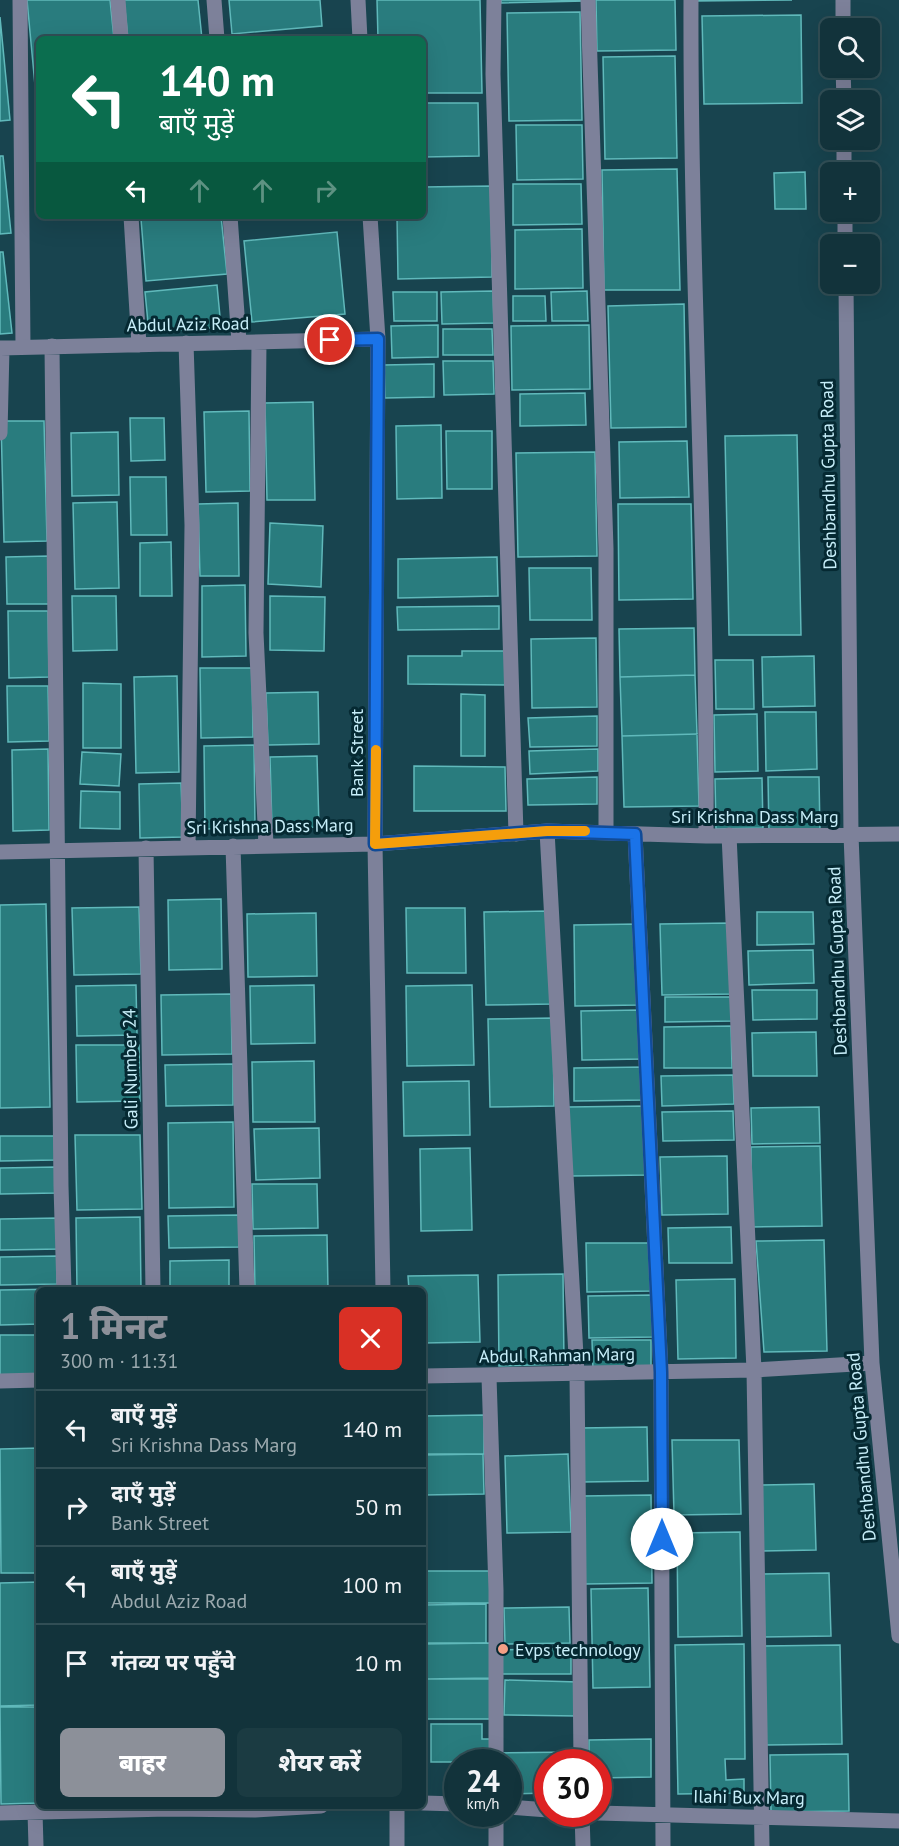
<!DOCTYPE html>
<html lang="hi">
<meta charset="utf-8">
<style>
body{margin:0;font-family:"PT Sans","Noto Sans Devanagari",sans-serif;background:#1b3b42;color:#f1f3f6;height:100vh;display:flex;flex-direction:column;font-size:22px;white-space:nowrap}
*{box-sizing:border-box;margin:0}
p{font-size:20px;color:#9caaaf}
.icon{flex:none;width:33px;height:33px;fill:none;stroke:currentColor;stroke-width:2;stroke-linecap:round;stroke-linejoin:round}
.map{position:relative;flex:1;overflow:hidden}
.drawer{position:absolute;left:36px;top:1287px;width:390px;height:522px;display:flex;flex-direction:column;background:#12333b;border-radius:9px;box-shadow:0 6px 24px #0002,0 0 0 2px #314e55}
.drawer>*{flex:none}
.top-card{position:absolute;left:36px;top:36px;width:390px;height:183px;border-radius:9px;box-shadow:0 6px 24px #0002,0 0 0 2px #314e55;background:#0b6e4f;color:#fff;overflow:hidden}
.controls{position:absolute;left:820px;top:18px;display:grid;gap:12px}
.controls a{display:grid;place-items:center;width:60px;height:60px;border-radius:9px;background:#12333b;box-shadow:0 6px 24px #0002,0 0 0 2px #314e55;font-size:30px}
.speed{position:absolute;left:444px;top:1749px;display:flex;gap:12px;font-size:30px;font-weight:700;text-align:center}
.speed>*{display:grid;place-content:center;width:78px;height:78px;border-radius:50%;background:#12333b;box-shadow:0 6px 24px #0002,0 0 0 2px #314e55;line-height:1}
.speed small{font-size:15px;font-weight:400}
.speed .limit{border:9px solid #d22;background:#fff;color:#111}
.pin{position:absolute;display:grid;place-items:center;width:51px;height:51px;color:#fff;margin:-26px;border:3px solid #fff;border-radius:50%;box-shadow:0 2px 6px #0007}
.me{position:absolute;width:66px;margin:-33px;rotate:0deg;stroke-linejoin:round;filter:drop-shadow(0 0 4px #0008)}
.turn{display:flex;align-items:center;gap:21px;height:126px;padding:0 24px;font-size:27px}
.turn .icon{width:78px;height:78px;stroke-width:2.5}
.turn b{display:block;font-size:42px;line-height:51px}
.lanes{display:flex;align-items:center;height:57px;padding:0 24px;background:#0003;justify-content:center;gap:30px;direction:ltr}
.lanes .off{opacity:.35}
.round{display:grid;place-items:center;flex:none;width:63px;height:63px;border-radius:9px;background:#1b3b42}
.summary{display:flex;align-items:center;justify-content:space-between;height:102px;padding:0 24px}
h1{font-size:36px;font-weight:800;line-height:45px;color:#8c9099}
.action{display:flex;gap:12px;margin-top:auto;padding:12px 24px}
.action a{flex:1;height:69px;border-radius:9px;background:#8c9099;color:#fff;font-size:24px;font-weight:800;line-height:69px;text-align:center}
.action a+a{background:#1b3b42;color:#f1f3f6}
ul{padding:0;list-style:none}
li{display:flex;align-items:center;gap:18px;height:78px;padding:0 24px;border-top:2px solid #314e55}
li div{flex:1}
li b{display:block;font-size:22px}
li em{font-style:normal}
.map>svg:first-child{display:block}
.building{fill:#297c7e;stroke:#60b9bb;stroke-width:1.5}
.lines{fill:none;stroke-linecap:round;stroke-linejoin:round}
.minor{stroke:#7d819a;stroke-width:15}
.route-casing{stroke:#114b97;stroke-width:15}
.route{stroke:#1a73e8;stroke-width:10}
.slow{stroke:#f59e0b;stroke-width:10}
.poi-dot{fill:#f39f85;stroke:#052932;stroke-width:2}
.labels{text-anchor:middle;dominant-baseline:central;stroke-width:6;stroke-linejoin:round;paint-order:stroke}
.street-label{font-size:18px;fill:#c7eef9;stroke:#052932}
.poi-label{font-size:18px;fill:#c7eef9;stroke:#052932;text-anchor:start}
</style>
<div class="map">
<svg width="899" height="1846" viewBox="0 0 899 1846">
<rect width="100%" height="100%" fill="#18444f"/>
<path class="building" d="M27 0H110L114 39H39V128Z
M124 0H198L202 39H128Z
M229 0H320L322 26 232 34Z
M377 0H480L482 93H423V39H378Z
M501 0H583L584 1 501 3Z
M596 0H675L676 50 597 51Z
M696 0H792L696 1Z
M580 12 582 120 509 121 507 13Z
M801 15 802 103 704 104 702 16Z
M0 17 10 120 0 121Z
M675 56 677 158 605 159 603 57Z
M423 103H478L479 156 423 157Z
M516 125H582L583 179 517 180Z
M0 156H3L11 233 0 234Z
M677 169 680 290H604L602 170Z
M805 172 806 209H775L774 173Z
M513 184H581L582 224 513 225Z
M491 186 492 277 398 279 397 216H423V187Z
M178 216H221L227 274 146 281 141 219Z
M582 229 583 288 515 289V230Z
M337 232 345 314 252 322 244 241Z
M0 252H3L12 333 0 334Z
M217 285 221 327 149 333 145 292Z
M493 291 494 323 442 324 441 292Z
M587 291 588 321H552L551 292Z
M393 292H437V321H394Z
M513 296H545L546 321H513Z
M684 304 686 427 611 428 608 306Z
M438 325V357L392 358 391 326Z
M589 325 590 389 512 390 511 326Z
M443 329H492L493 355H443Z
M443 361H493L494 394 444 395Z
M434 364V397L385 398 384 365Z
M585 393 586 425 520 426V394Z
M313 402 315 500H267L265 403Z
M249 411 250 491 206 492 204 412Z
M130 418H164L165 460 131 461Z
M1 421H44L47 541 4 542Z
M441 425 442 498 397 499 396 426Z
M446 431H492V489H447Z
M118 432 119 495 72 496 71 433Z
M797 435 801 635H729L725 436Z
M687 441 689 497 620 498 619 442Z
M595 452 597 556 518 557 516 453Z
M130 477H166L167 535H131Z
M117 502 119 588 75 589 73 503Z
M238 503 239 576H200L198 504Z
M618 504H691L693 599 619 600Z
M270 523 323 526 321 587 268 584Z
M171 542 172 596H140V543Z
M49 556 50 604H7L6 557Z
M497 557 498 596 398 598V559Z
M529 568H591L592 620H530Z
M245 585 246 656 202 657V586Z
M72 596H116L117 650 73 651Z
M270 596 325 597 324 651 270 650Z
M499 606V629L398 630 397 607Z
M8 611H48L49 677 9 678Z
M694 628 695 675 620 677 619 629Z
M596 638 597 707 532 708 531 639Z
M462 651H507V685L408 684V656H462Z
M814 656 815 706 763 707 762 657Z
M715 660H753L754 709H716Z
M200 668H252L253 737 201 738Z
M695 675 697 734 622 736 620 677Z
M177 676 179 772 136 773 134 677Z
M83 683 121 684V748H83Z
M7 686H48L49 741 8 742Z
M318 692 319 744 268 745 266 693Z
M461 694 485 695V756H461Z
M765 712H816L817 769 766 771Z
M757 714 758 771 715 772 714 715Z
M597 716V746L530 747 528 718Z
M697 734 699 806 624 807 622 736Z
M254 745 255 828 205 829 204 746Z
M48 749 49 830 13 831 12 750Z
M598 749V771L530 774 529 751Z
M82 752 121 754 119 786 80 784Z
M317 756 319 827 272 828 270 757Z
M414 766 505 767 506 811H414Z
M597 777V804L528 805 527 779Z
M768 777H819L820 833H769Z
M762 778 763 828 716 829 715 779Z
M181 783 183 837 140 838 139 784Z
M81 791 120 792V829L80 828Z
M221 899 222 969 169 970 168 900Z
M46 904 50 1107 0 1108V905Z
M139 907 141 974 74 975 72 908Z
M406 908H465L466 973H407Z
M549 911 551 1004 486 1005 484 912Z
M757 912H813L814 944 757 945Z
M316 913 317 976 248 977 247 914Z
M731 923 732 994 662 995 660 924Z
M638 924 639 1005 575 1006 574 925Z
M813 950 814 983 749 985 748 951Z
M136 985 137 1035 77 1036 76 986Z
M314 985 315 1043 251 1044 250 986Z
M472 985 474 1065 407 1066 406 986Z
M752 990H817V1019L753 1020Z
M231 994 232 1054 162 1055 161 995Z
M665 997H732L733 1021 665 1022Z
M641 1010 642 1059 582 1060 581 1011Z
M553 1018 554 1106 490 1107 488 1019Z
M731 1026 732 1068H664V1027Z
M816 1032 817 1076H753L752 1033Z
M76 1045H139L140 1101 77 1102Z
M314 1061 315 1122H253L252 1062Z
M233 1064V1105L166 1106 165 1065Z
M645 1067V1100L574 1101V1068Z
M733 1075 734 1104 662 1106 661 1076Z
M469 1081 470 1135 404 1136 403 1082Z
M646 1106 648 1175 570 1176 568 1107Z
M819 1107 820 1143 752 1144 751 1108Z
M733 1111 734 1140 663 1141 662 1112Z
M233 1122 234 1207 169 1208 168 1123Z
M319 1128 320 1178 256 1180 254 1129Z
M75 1135H140L142 1209 77 1210Z
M0 1136H54L55 1160 0 1161Z
M820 1146 822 1226 752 1227 751 1147Z
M470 1148 472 1230 421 1231 420 1149Z
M727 1156 728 1214 662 1215 660 1157Z
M56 1167V1193L0 1194V1168Z
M252 1184H317L318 1228 253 1229Z
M239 1215V1247L169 1248 168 1216Z
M140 1217 141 1290H77L76 1218Z
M59 1218 60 1249 0 1250V1219Z
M731 1227 732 1263H669L668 1228Z
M327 1235 328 1290H255L254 1236Z
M824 1240 827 1351 764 1352 756 1241Z
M586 1243H651L652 1291 587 1292Z
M57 1256V1284L0 1285V1257Z
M229 1260V1290H170V1261Z
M563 1274 564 1364 499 1366 498 1275Z
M478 1275 480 1342 423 1343V1290H409L408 1276Z
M735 1279 736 1358 678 1359 676 1280Z
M62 1289 39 1290V1324L0 1325V1290Z
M652 1295 653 1337 589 1338 588 1296Z
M0 1335H39V1379H0Z
M592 1340H651V1369L593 1370Z
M484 1415V1454H423V1416Z
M647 1427 648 1481 582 1482 581 1428Z
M672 1440H739L741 1514 674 1515Z
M39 1448V1573H1L0 1449Z
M483 1454 484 1494 423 1495V1455Z
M568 1454 571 1532 507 1533 505 1456Z
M814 1484 816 1550 762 1551 760 1485Z
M651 1495 652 1583 585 1584 583 1496Z
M740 1532 742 1636 678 1637 677 1533Z
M423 1571H491V1603H423Z
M829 1573 831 1636 763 1637 761 1574Z
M39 1582V1705L0 1706V1583Z
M648 1588 650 1687 593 1688 591 1589Z
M486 1604V1643H423V1605Z
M569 1607 570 1643 505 1644 504 1608Z
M490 1643 491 1678 425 1679 424 1644Z
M744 1644 745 1759H725L726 1780 744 1779V1793L678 1794 675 1645Z
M840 1645 842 1744 766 1745 764 1646Z
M571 1648V1674H502V1650Z
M423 1679H493V1719H423Z
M505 1680 578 1682 577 1716 504 1715Z
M0 1707H39V1803L1 1804Z
M431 1724H482V1739H492V1762H431Z
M651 1739V1777L598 1778V1762H589V1740Z
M574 1752V1762H548V1793L508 1794V1762H497V1753Z
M848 1754 849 1811 771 1812 770 1755Z"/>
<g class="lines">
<path class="minor" d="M20 0 23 347
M118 0 121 39
M214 0 217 39
M358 0 360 39
M494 0 493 74 516 834
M588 0 606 548V831
M691 0C690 279 708 557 706 836
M843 0V28
M843 68 844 100
M844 140V172
M845 212V244
M131 216 139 345
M230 216 239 342
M370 216 378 339 375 844 383 1290
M846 284 851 835 872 1363 899 1636
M259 342 256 633 266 845
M186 343 192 525 188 847
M52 346 61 1186 64 1290
M0 348 378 339
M0 433 2 348
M547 831 577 1374 581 1762
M635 834 661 1372 663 1846
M729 835 754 1370 762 1846
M233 846 247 1290
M146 848 153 1290
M0 852 375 844 547 831 706 836 899 834
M423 1376 754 1370 872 1363
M489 1377 496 1590V1762
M0 1381 39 1380
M423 1803 458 1804
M508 1807 548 1810
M35 1812 36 1846
M0 1813 168 1809 255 1810 321 1806
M598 1813 899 1821
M496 1814V1846
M582 1814 583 1846
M397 1846V1806"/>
</g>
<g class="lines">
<g class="route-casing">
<path id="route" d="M330 340 378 339 375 844 547 831 635 834 661 1372 662 1539"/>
</g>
<use href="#route" class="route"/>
<path class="slow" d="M376 750 375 844 547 831H585"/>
</g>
<circle class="poi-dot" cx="503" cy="1649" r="6"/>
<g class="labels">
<g class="street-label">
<text transform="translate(188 324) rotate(-1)">Abdul Aziz Road</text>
<text transform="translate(828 475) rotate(-91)">Deshbandhu Gupta Road</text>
<text transform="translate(356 753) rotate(-90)">Bank Street</text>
<text x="755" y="816">Sri Krishna Dass Marg</text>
<text transform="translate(270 826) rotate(-1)">Sri Krishna Dass Marg</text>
<text transform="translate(837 961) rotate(-92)">Deshbandhu Gupta Road</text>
<text transform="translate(130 1069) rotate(-91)">Gali Number 24</text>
<text transform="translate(557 1355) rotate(-1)">Abdul Rahman Marg</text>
<text transform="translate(861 1447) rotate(-95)">Deshbandhu Gupta Road</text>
<text transform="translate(749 1797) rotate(1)">Ilahi Bux Marg</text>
</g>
<g class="poi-label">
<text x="515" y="1649">Evps technology</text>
</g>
</g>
</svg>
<div class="controls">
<a><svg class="icon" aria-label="search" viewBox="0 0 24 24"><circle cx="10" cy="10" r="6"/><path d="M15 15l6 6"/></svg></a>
<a><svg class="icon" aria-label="layers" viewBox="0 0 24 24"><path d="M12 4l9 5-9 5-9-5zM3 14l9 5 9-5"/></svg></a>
<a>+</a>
<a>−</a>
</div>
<div class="speed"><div>24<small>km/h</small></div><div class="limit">30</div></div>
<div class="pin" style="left:330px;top:340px;background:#d93025"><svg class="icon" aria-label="arrive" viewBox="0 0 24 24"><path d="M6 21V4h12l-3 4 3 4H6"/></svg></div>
<svg class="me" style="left:662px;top:1539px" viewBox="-20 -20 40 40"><circle r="19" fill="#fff"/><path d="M0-13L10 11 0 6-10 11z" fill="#1a73e8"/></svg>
<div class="top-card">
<div class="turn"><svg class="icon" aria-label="left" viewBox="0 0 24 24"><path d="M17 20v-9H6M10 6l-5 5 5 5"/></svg><div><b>140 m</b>बाएँ मुड़ें</div></div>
<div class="lanes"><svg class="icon" aria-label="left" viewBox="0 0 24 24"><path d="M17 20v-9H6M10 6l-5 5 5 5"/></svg><svg class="icon off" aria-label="ahead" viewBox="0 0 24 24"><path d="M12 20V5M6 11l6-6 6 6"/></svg><svg class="icon off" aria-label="ahead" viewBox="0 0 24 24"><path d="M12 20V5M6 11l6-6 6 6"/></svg><svg class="icon off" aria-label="right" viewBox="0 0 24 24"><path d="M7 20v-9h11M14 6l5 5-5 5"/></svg></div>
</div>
<section class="drawer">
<div class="summary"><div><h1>1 मिनट</h1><p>300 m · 11:31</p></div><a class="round" style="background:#d93025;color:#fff"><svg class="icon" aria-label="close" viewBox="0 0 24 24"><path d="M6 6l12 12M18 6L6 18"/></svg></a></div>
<ul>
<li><svg class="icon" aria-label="left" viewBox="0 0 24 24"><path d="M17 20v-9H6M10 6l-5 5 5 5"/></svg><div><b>बाएँ मुड़ें</b><p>Sri Krishna Dass Marg</p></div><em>140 m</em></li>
<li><svg class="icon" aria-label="right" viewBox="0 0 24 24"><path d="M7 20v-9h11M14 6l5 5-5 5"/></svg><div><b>दाएँ मुड़ें</b><p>Bank Street</p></div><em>50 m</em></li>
<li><svg class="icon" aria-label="left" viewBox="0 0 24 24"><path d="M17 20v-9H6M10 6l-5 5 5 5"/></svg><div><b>बाएँ मुड़ें</b><p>Abdul Aziz Road</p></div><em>100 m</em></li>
<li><svg class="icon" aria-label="arrive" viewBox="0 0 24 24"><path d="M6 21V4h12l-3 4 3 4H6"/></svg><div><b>गंतव्य पर पहुँचे</b></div><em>10 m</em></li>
</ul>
<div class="action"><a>बाहर</a><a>शेयर करें</a></div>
</section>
</div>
